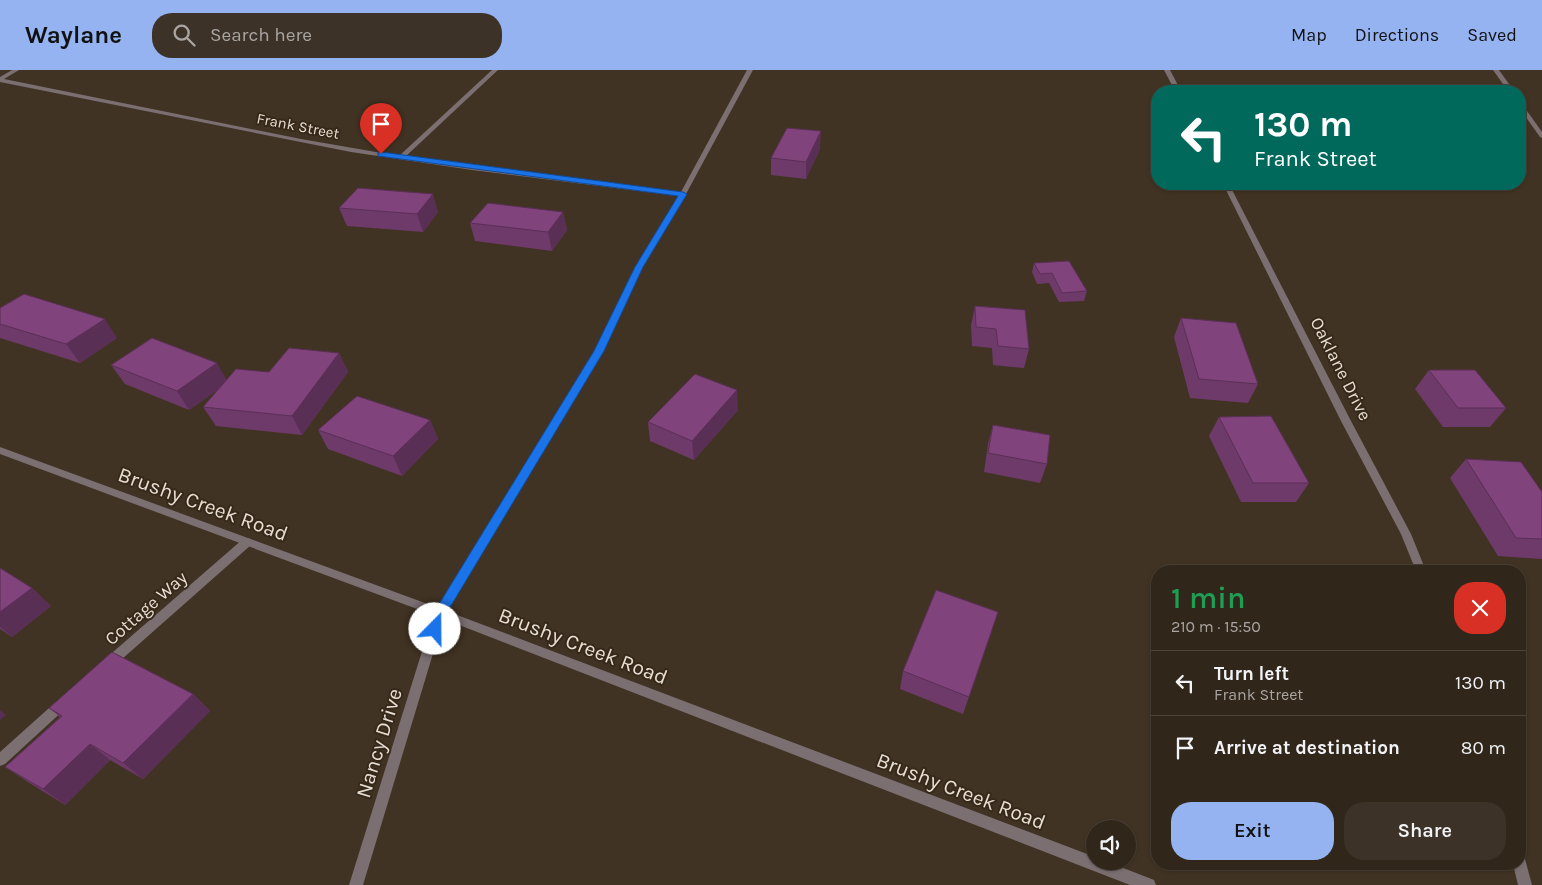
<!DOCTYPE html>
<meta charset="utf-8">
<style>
body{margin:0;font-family:Karla,sans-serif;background:#3d3227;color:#f1f3f6;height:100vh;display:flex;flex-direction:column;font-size:19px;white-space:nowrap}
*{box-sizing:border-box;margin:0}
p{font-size:16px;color:#a8a5a2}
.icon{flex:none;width:28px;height:28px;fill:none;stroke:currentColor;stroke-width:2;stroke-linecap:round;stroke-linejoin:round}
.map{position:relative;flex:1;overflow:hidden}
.drawer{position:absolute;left:1151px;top:495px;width:375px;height:305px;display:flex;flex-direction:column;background:#31261a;border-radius:20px;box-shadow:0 1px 4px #0004,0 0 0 1px #4c4339}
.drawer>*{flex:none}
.top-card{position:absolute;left:1151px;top:15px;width:375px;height:105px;border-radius:20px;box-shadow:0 1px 4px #0004,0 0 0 1px #4c4339;background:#00695c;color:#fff;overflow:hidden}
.buttons{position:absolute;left:1086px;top:750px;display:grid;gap:10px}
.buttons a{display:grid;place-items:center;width:50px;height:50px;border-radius:50%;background:#31261a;box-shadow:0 1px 4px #0004,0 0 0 1px #4c4339;font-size:25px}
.pin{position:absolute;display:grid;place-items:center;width:42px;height:42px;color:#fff;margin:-51px -21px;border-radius:50% 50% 50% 0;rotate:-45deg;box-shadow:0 0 5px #0007}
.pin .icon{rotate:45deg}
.me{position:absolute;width:55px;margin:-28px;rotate:22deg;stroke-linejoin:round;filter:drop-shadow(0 0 4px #0008)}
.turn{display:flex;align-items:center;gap:18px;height:105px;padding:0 20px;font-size:22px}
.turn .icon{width:65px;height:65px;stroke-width:2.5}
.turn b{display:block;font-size:35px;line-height:42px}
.round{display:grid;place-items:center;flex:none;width:52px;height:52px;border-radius:20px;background:#3d3227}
.head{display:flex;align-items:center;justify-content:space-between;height:85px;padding:0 20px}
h1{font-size:30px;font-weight:600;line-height:38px;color:#1e9e55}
.primary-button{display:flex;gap:10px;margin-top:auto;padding:10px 20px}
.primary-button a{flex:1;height:58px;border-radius:20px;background:#95b2f1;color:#111;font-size:20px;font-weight:600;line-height:58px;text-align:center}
.primary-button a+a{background:#3d3227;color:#f1f3f6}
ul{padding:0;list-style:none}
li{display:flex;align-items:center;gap:15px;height:65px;padding:0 20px;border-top:1px solid #4c4339}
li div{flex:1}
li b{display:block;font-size:19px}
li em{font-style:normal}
header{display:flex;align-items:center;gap:30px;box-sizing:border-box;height:70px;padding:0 25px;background:#95b2f1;color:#111}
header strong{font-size:24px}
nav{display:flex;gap:28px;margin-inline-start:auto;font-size:18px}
.search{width:350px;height:45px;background:#3d3227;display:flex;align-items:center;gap:12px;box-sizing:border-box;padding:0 18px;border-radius:20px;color:#a8a5a2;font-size:19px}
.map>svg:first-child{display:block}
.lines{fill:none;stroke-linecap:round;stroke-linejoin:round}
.service{fill:#7b6f72;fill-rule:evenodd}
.minor{fill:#7b6f72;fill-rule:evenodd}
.tertiary{fill:#7b6f72;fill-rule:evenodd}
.wall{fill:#6e3a6a}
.shaded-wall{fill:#5a2f56}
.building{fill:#80437b;stroke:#5a2f56}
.route{fill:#1a73e8;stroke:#114b97}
.labels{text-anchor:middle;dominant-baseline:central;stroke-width:4;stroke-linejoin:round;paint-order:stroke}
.far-street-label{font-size:15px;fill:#e7ded4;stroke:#372919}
.street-label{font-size:18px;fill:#e7ded4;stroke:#372919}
.near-street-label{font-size:21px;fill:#e7ded4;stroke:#372919}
</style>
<header>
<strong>Waylane</strong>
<div class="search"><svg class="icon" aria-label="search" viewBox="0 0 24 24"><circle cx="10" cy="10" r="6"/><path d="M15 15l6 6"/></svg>Search here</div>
<nav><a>Map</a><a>Directions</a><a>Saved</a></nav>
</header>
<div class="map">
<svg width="1542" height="815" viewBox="0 0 1542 815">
<rect width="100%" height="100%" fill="#413323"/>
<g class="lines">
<path class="service" d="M247 468 251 469 252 472 251 475 113 597 109 598 105 597 103 593 105 589 243 469Z
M62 628 66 630 68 634 66 638 5 694 0 696V682L58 630Z"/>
<path class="minor" d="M12 0H19L4 9 301 69 399 86 492 0H498L405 87 681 122 747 0H753L686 124 643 197 603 281 445 544 363 815H349L434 543 595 281 635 197 679 126 472 100 351 82 0 12V7Z
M1164 0H1170L1181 21H1175Z
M1493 0H1499L1514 21H1508Z
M1520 33 1522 34 1542 62V68L1540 67 1520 39Z
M1223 114H1229L1351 351 1411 464 1426 501H1416L1401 464 1341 351Z
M1520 787 1525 789 1532 815H1518L1513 794H1520Z"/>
<path class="tertiary" d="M0 377 444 540 1095 787V791H1105L1149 808 1154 810 1156 815H1130L436 546 0 384Z"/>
</g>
<path class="wall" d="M820 79 806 109 771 105V88Z
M339 138 438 142 423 162 347 156Z
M563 142 567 160 552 181 475 171 470 153Z
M1034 193 1087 221 1084 231 1059 232 1049 213 1037 214 1032 202Z
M975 236 1029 279 1024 298 993 295 992 278 972 276 971 255Z
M0 238 117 268 80 293 0 268Z
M1181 248 1258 314 1248 333 1190 328 1174 267Z
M339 283 348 302 302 365 216 356 203 337 220 318 189 340 125 314 111 295 227 310 269 302Z
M1429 300 1506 338 1490 357H1443L1415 319Z
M738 340 694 390 650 371 648 352Z
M1219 347 1309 413 1296 432H1241L1209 366Z
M430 350 438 369 402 406 328 379 318 360Z
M993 355 1047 394 1040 413 984 402 988 374Z
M1466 389 1542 422V489L1498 486 1450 408Z
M0 498 32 518 51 536 12 567 0 559Z
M998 542 963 644 900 619 903 601Z
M193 624 210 641 143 709 110 690 65 735 28 712 5 697 60 647 49 638Z"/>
<path class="shaded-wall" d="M821 61 820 79 806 109V92Z
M433 124 438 142 423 162 417 144Z
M563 142 567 160 552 181 548 162Z
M105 249 117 268 80 293 66 274Z
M339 283 348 302 302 365 292 346Z
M217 293 228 312 189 340 177 321Z
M737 320 738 340 694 390 692 371Z
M430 350 438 369 402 406 393 386Z
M32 518 51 536 12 567 0 557V542Z
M193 624 210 641 143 709 123 693Z
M0 640 6 645 0 650Z
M90 674 110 690 65 735 43 719Z"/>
<path class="building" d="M787 58 821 61 806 92 771 88Z
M358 118 433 124 417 144 339 138Z
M488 133 563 142 548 162 470 153Z
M1069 191 1087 221 1062 223 1052 203 1040 204 1034 193Z
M24 224 105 249 66 274 0 254V238Z
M975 236 1025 240 1029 279 998 276 996 259 976 257Z
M1181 248 1236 253 1258 314 1199 309Z
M152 268 217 293 177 321 111 295Z
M289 278 339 283 292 346 203 337 236 299 269 302Z
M1429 300H1475L1506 338H1458Z
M695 304 737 320 692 371 648 352Z
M357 326 430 350 393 386 318 360Z
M1271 346 1309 413H1253L1219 347Z
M993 355 1050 365 1047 394 988 383Z
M1466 389 1521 392 1542 422V469L1516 468Z
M0 498 32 518 0 542Z
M936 520 998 542 969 627 903 601Z
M112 582 193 624 123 693 90 674 43 719 5 697 62 646 49 638Z"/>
<path class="route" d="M381 82 683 122 687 124 643 197 604 281 446 544 440 563 435 565 430 563 429 559 436 539 594 281 635 197 678 126 378 86V83Z"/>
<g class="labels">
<g class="far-street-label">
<text transform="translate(298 56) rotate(11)">Frank Street</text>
</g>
<g class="street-label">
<text transform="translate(1341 299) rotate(63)">Oaklane Drive</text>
<text transform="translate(146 538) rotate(-41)">Cottage Way</text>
</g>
<g class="near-street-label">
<text transform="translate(203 434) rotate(20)">Brushy Creek Road</text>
<text transform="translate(583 576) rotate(21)">Brushy Creek Road</text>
<text transform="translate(379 673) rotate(-73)">Nancy Drive</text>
<text transform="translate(961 721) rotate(21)">Brushy Creek Road</text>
</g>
</g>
</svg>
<div class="buttons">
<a><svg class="icon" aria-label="sound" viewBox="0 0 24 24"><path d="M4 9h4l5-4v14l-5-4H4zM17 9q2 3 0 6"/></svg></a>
</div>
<div class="pin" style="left:381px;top:84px;background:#d93025"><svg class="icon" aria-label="arrive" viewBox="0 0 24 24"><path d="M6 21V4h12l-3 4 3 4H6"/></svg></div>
<svg class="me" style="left:435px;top:559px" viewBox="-20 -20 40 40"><circle r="19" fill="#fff"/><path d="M0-13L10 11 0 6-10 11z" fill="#1a73e8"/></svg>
<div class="top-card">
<div class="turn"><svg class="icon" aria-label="left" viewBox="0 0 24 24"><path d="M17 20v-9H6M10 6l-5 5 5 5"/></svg><div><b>130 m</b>Frank Street</div></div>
</div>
<section class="drawer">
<div class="head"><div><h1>1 min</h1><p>210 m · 15:50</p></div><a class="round" style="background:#d93025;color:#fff"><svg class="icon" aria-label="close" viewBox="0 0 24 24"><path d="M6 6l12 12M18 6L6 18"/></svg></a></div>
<ul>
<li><svg class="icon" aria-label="left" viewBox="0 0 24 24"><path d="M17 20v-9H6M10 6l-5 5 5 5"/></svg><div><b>Turn left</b><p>Frank Street</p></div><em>130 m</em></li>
<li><svg class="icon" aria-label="arrive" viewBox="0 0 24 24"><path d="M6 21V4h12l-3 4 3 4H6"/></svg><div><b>Arrive at destination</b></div><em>80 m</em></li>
</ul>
<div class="primary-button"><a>Exit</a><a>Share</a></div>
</section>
</div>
